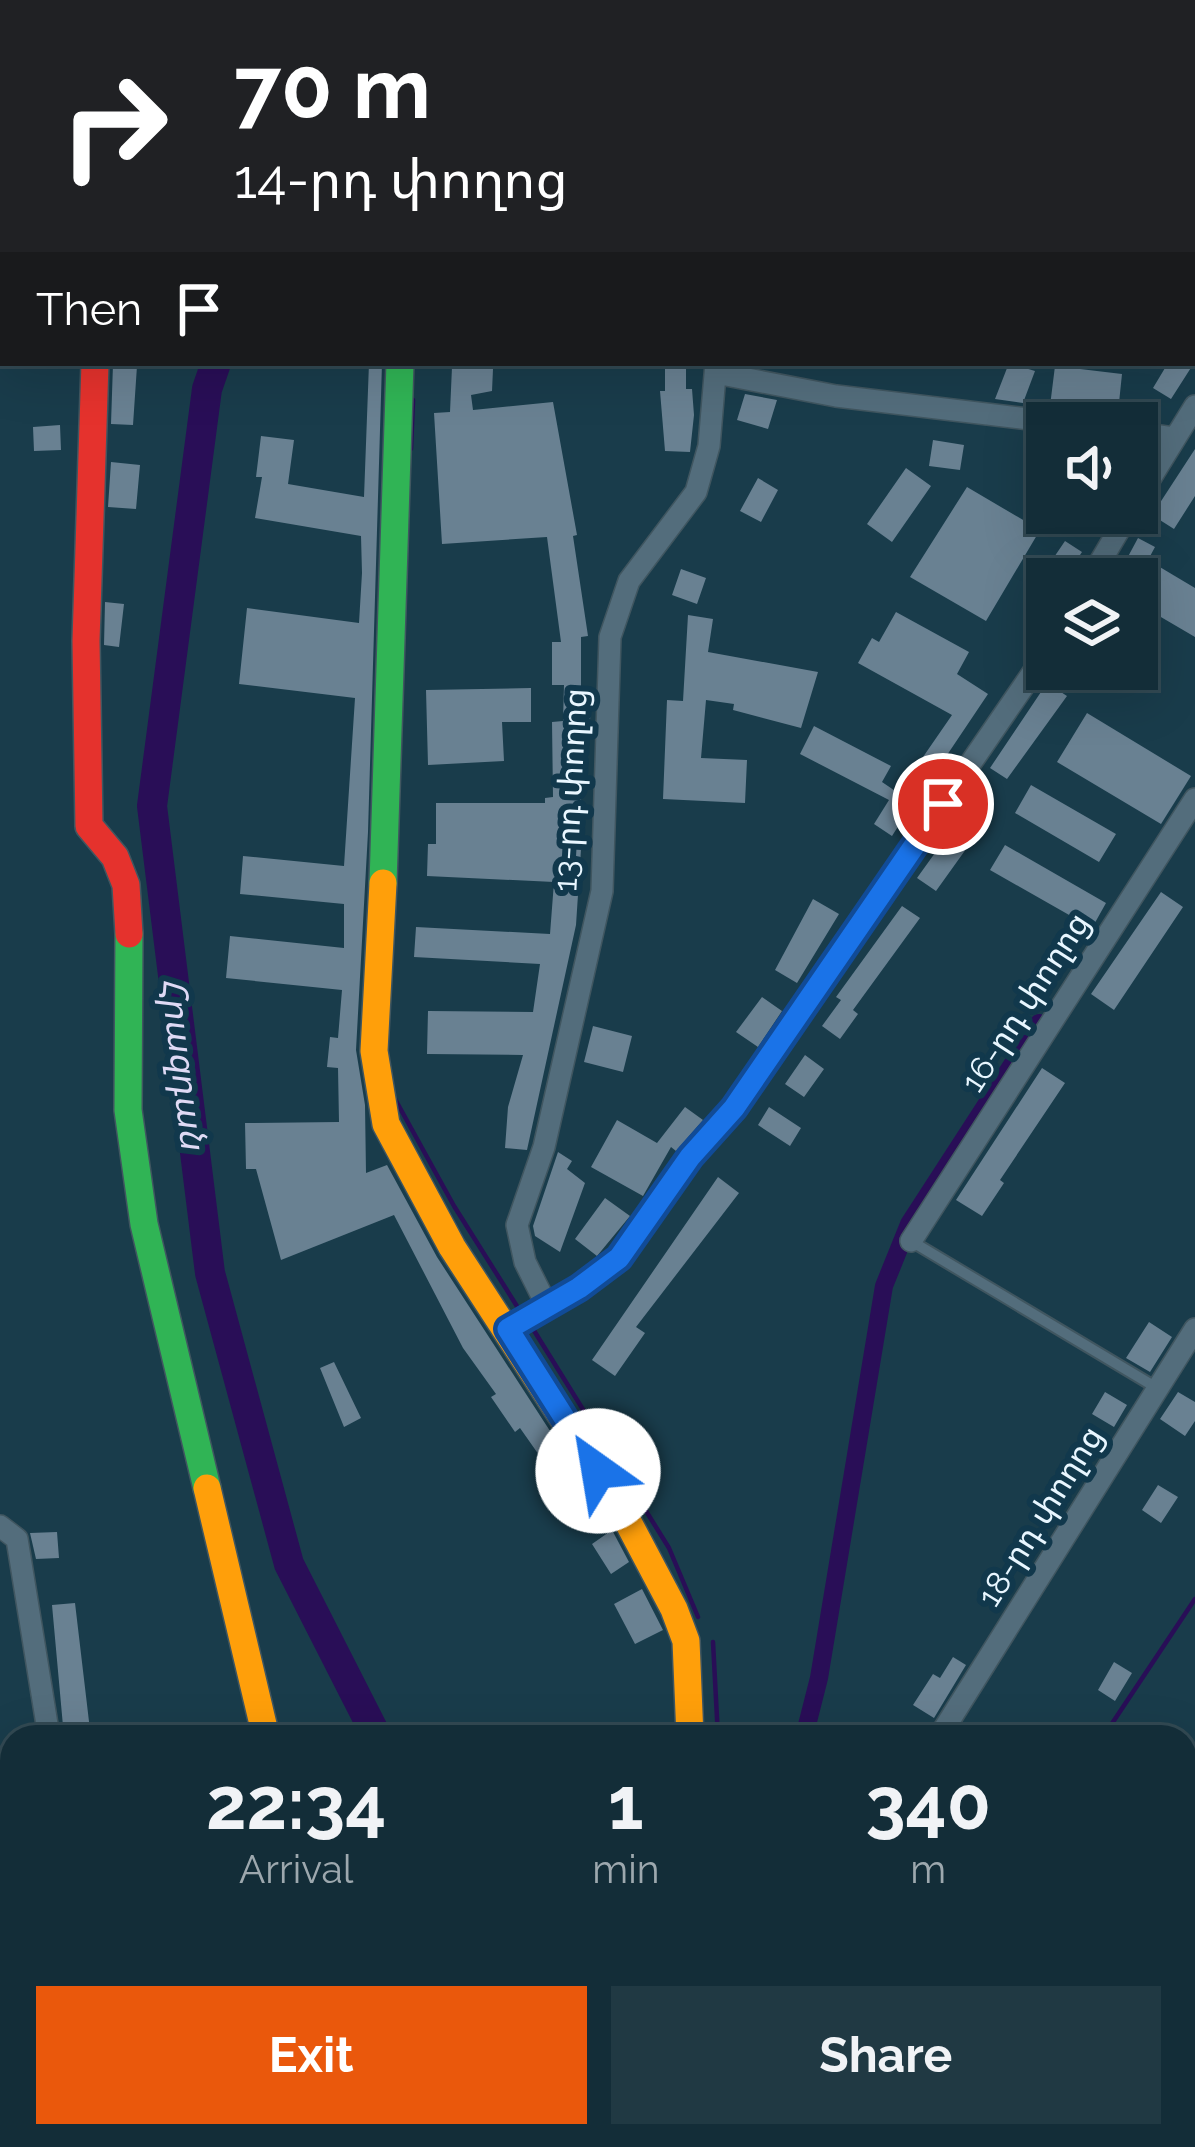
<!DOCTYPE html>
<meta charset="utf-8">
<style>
body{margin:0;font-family:Raleway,"Noto Sans Armenian",sans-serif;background:#203943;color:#f1f3f6;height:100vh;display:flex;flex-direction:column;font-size:45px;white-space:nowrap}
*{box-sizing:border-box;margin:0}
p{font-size:39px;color:#9da8ae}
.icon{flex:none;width:66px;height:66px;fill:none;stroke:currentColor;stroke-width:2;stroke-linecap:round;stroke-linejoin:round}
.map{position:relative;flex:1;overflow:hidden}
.side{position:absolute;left:0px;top:1725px;width:1197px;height:423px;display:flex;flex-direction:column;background:#132d38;border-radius:36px 36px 0 0;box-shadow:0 12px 48px #0002,0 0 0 3px #324953}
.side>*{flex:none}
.guide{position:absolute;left:0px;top:0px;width:1197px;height:366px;box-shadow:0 12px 48px #0002,0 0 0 3px #324953;background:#202124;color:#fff;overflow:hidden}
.fabs{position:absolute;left:1026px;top:402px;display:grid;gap:24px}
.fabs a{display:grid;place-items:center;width:132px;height:132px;border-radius:0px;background:#132d38;box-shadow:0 12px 48px #0002,0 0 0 3px #324953;font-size:60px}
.pin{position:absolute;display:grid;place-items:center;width:102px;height:102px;color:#fff;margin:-51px;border:6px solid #fff;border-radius:50%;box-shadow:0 3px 12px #0007}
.me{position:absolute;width:132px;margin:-66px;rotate:328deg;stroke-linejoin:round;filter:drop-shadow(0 0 9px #0008)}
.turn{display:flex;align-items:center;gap:42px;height:252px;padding:0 36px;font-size:54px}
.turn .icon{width:156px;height:156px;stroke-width:2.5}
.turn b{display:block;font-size:84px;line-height:102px}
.then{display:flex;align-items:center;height:114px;padding:0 36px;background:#0003;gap:24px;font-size:45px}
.eta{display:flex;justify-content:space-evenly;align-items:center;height:204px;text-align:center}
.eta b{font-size:72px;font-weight:700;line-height:84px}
.button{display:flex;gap:24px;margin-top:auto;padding:24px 36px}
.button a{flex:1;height:138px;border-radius:0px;background:#ea580c;color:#fff;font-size:48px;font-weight:700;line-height:138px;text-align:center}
.button a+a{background:#203943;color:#f1f3f6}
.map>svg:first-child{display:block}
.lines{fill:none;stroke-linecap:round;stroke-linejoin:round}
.stream{stroke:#290e57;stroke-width:4.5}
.canal{stroke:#290e57;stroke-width:18}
.river{stroke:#290e57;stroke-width:30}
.building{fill:#698192}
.lane-casing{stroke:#405660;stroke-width:14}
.street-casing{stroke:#405660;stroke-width:24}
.fast-casing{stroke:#405660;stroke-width:30}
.slow-casing{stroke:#405660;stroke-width:30}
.jam-casing{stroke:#405660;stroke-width:30}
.lane{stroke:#536d7c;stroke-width:10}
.street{stroke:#536d7c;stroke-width:21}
.fast{stroke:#30b455;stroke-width:27}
.slow{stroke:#ff9f0a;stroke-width:27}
.jam{stroke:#e5322d;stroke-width:27}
.route-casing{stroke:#114b97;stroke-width:30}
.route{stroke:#1a73e8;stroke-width:21}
.labels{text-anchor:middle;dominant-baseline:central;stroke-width:12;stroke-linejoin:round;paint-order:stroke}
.street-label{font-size:33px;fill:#e8f6ff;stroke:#11384c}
.water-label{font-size:36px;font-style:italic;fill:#dfdaf5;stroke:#11384c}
</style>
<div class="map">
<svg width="1195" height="2147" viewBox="0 0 1195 2147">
<rect width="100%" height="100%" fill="#193c4b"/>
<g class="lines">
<path class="stream" d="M384 3 386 0
M411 449 413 400
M395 1099 454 1206 520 1311
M533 1329 669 1548 698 1617
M713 1642 718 1737
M1103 1737 1195 1599
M763 2136 764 2147
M933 2136 947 2147"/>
<path class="canal" d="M804 1737 819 1678 884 1286 909 1224 1039 1023
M1185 2008 1195 1993
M1093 2147 1101 2136"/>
<path class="river" d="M325 3 326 0
M216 363 207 389 152 806 210 1273 289 1564 377 1737
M415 2147 416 2136"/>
</g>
<path class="building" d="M369 363H382L368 832 356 1050 365 1105 366 1173 387 1165 437 1257 589 1491 572 1502 520 1428 515 1432 491 1397 496 1394 463 1348 394 1215 281 1260 256 1169H246L245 1123 339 1122 338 1068 327 1067 330 1037 338 1038 342 990 226 978 230 936 344 948V904L240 894 243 856 344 866 355 698 239 684 247 608 359 623 362 573 361 536 255 518 262 477H256L261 436 294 440 288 484 364 497Z
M665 363H686V389H692L694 415 690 452 665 451 660 391H665Z
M1009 363 1035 371 1023 403 995 399Z
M1168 363H1194L1171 399 1153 388Z
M113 364 137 366 133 425 111 424Z
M1055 366 1122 374 1117 422 1076 418 1070 410 1050 406Z
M452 367 493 369 492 391 471 395 473 410 553 402 577 535 573 536 588 636 581 637V689H592L590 720H579L582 834 576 925 527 1150 505 1148 508 1107 523 1055 427 1054 428 1011 533 1012 540 964 414 957 416 927 550 934 554 882 427 876 428 844H436V803H545V798L553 797 552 722 563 721 564 685H552V642H561L547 537 442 544 434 413 450 412Z
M745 394 777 400 768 429 737 420Z
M60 425 61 450 34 451 33 427Z
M933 440 964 445 960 470 929 466Z
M1195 449V496L1174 529 1152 515Z
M111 462 140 465 136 509 108 507Z
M906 468 931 486 892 542 867 524Z
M758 478 778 490 761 522 740 511Z
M967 487 1040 530 986 621 910 577Z
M1138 538 1155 547 1148 560 1195 588V637L1137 603V579H1116Z
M1065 541 1082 552 1064 579H1054L1044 572Z
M681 569 706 578 697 604 672 595Z
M105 602 124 604 119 647 104 645Z
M896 612 969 652 957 674 988 694 939 767 923 757 952 715 858 663 872 638 879 642Z
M688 615 713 619 708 652 818 672 801 728 733 710 734 704 706 700 701 758 747 760 745 803 663 799 667 700 683 701Z
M1047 683 1067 696 1007 779 990 768Z
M531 688V722H502L504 761 428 765 426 690Z
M1087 713 1191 776 1161 824 1057 762Z
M814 726 891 766 882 782 913 803 892 836 874 824 889 800 800 754Z
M1031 785 1116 834 1099 862 1015 813Z
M968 807 989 817 936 891 917 878Z
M1005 845 1106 903 1092 928 990 870Z
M1161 892 1183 907 1114 1010 1091 994Z
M813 899 839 914 797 983 775 970Z
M902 906 920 918 853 1010 858 1014 840 1039 822 1026 841 1000 836 997Z
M762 997 782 1011 758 1047 736 1032Z
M593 1026 632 1036 623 1072 584 1062Z
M805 1055 824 1069 804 1097 785 1084Z
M1042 1068 1065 1083 1000 1180 1004 1183 982 1216 956 1200Z
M685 1107 703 1120 676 1151 671 1147 643 1196 591 1167 617 1120 657 1143Z
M769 1107 801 1128 790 1146 758 1125Z
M558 1152 572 1161 567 1169 585 1183 560 1252 535 1236 533 1226Z
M718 1177 739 1193 636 1327 645 1333 615 1376 592 1360Z
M605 1198 630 1216 597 1256 575 1239Z
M1149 1322 1172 1337 1150 1372 1126 1358Z
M334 1362 361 1418 344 1427 320 1368Z
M1105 1392 1127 1405 1114 1427 1092 1414Z
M1178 1392 1195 1402V1421L1185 1436 1160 1419Z
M1158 1485 1178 1497 1161 1523 1142 1510Z
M612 1530 629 1562 611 1574 592 1544Z
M57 1532 59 1558 36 1559 30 1533Z
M642 1589 663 1630 635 1644 614 1604Z
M75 1603 90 1730 82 1731V1737H64L52 1605Z
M953 1657 966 1665 934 1718 913 1705 933 1674 940 1678Z
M1114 1662 1132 1673 1115 1701 1098 1690Z"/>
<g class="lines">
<g class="lane-casing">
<path id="lane" d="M911 1241 1157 1388
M919 2136 932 2147"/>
</g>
<g class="street-casing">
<path id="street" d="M145 3 147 0
M694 3 695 0
M951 3 953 0
M993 3 995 0
M0 42 3 41
M716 373 836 396 1062 423
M1137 433 1174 438
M1137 500 1195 406
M1090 579 1129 513
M911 1241 1195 799
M546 1304 525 1262 517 1225 544 1147 602 891 610 637 629 581 696 492 709 446 716 363
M509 1329 579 1288 619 1258 690 1157 734 1108 1047 652
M0 1526 17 1539 49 1737
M939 1737 1195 1329
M0 2058 12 2059
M267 2147 270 2136"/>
</g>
<g class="fast-casing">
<path id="fast" d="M383 883 400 363
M129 934 128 1110 144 1224 207 1488"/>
</g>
<g class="slow-casing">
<path id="slow" d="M383 883 374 1051 386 1124 452 1247 618 1503 674 1609 686 1641 690 1737
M207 1488 266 1737"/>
</g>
<g class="jam-casing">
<path id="jam" d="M95 363 86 641 89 826 115 857 126 885 129 934"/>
</g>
<use href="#lane" class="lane"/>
<use href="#street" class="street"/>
<use href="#fast" class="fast"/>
<use href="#slow" class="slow"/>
<use href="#jam" class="jam"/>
</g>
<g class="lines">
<g class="route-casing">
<path id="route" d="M598 1471 508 1329 579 1288 619 1258 690 1157 734 1108 943 804"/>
</g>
<use href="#route" class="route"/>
</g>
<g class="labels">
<g class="street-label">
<text transform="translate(570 790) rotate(-87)">13-րդ փողոց</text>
<text transform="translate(1025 1002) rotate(-57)">16-րդ փողոց</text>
<text transform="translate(1040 1516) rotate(-58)">18-րդ փողոց</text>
</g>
<g class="water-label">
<text transform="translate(184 1063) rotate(83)">Հրազդան</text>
</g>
</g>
</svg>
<div class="fabs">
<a><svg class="icon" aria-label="sound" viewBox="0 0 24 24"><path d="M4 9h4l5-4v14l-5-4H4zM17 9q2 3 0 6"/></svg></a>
<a><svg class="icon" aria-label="layers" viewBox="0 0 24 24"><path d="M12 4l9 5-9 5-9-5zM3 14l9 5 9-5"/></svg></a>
</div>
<div class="pin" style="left:943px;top:804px;background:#d93025"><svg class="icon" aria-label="arrive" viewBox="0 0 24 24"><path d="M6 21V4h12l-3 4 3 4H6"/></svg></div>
<svg class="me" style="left:598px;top:1471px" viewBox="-20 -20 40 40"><circle r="19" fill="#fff"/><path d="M0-13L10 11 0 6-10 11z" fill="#1a73e8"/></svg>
<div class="guide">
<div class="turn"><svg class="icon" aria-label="right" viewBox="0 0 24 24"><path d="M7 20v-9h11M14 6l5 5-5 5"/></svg><div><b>70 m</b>14-րդ փողոց</div></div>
<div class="then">Then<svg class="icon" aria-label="arrive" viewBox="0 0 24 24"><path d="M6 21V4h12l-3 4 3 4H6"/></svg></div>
</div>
<section class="side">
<div class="eta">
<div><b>22:34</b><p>Arrival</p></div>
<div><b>1</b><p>min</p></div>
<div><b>340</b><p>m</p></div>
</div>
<div class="button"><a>Exit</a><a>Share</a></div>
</section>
</div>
